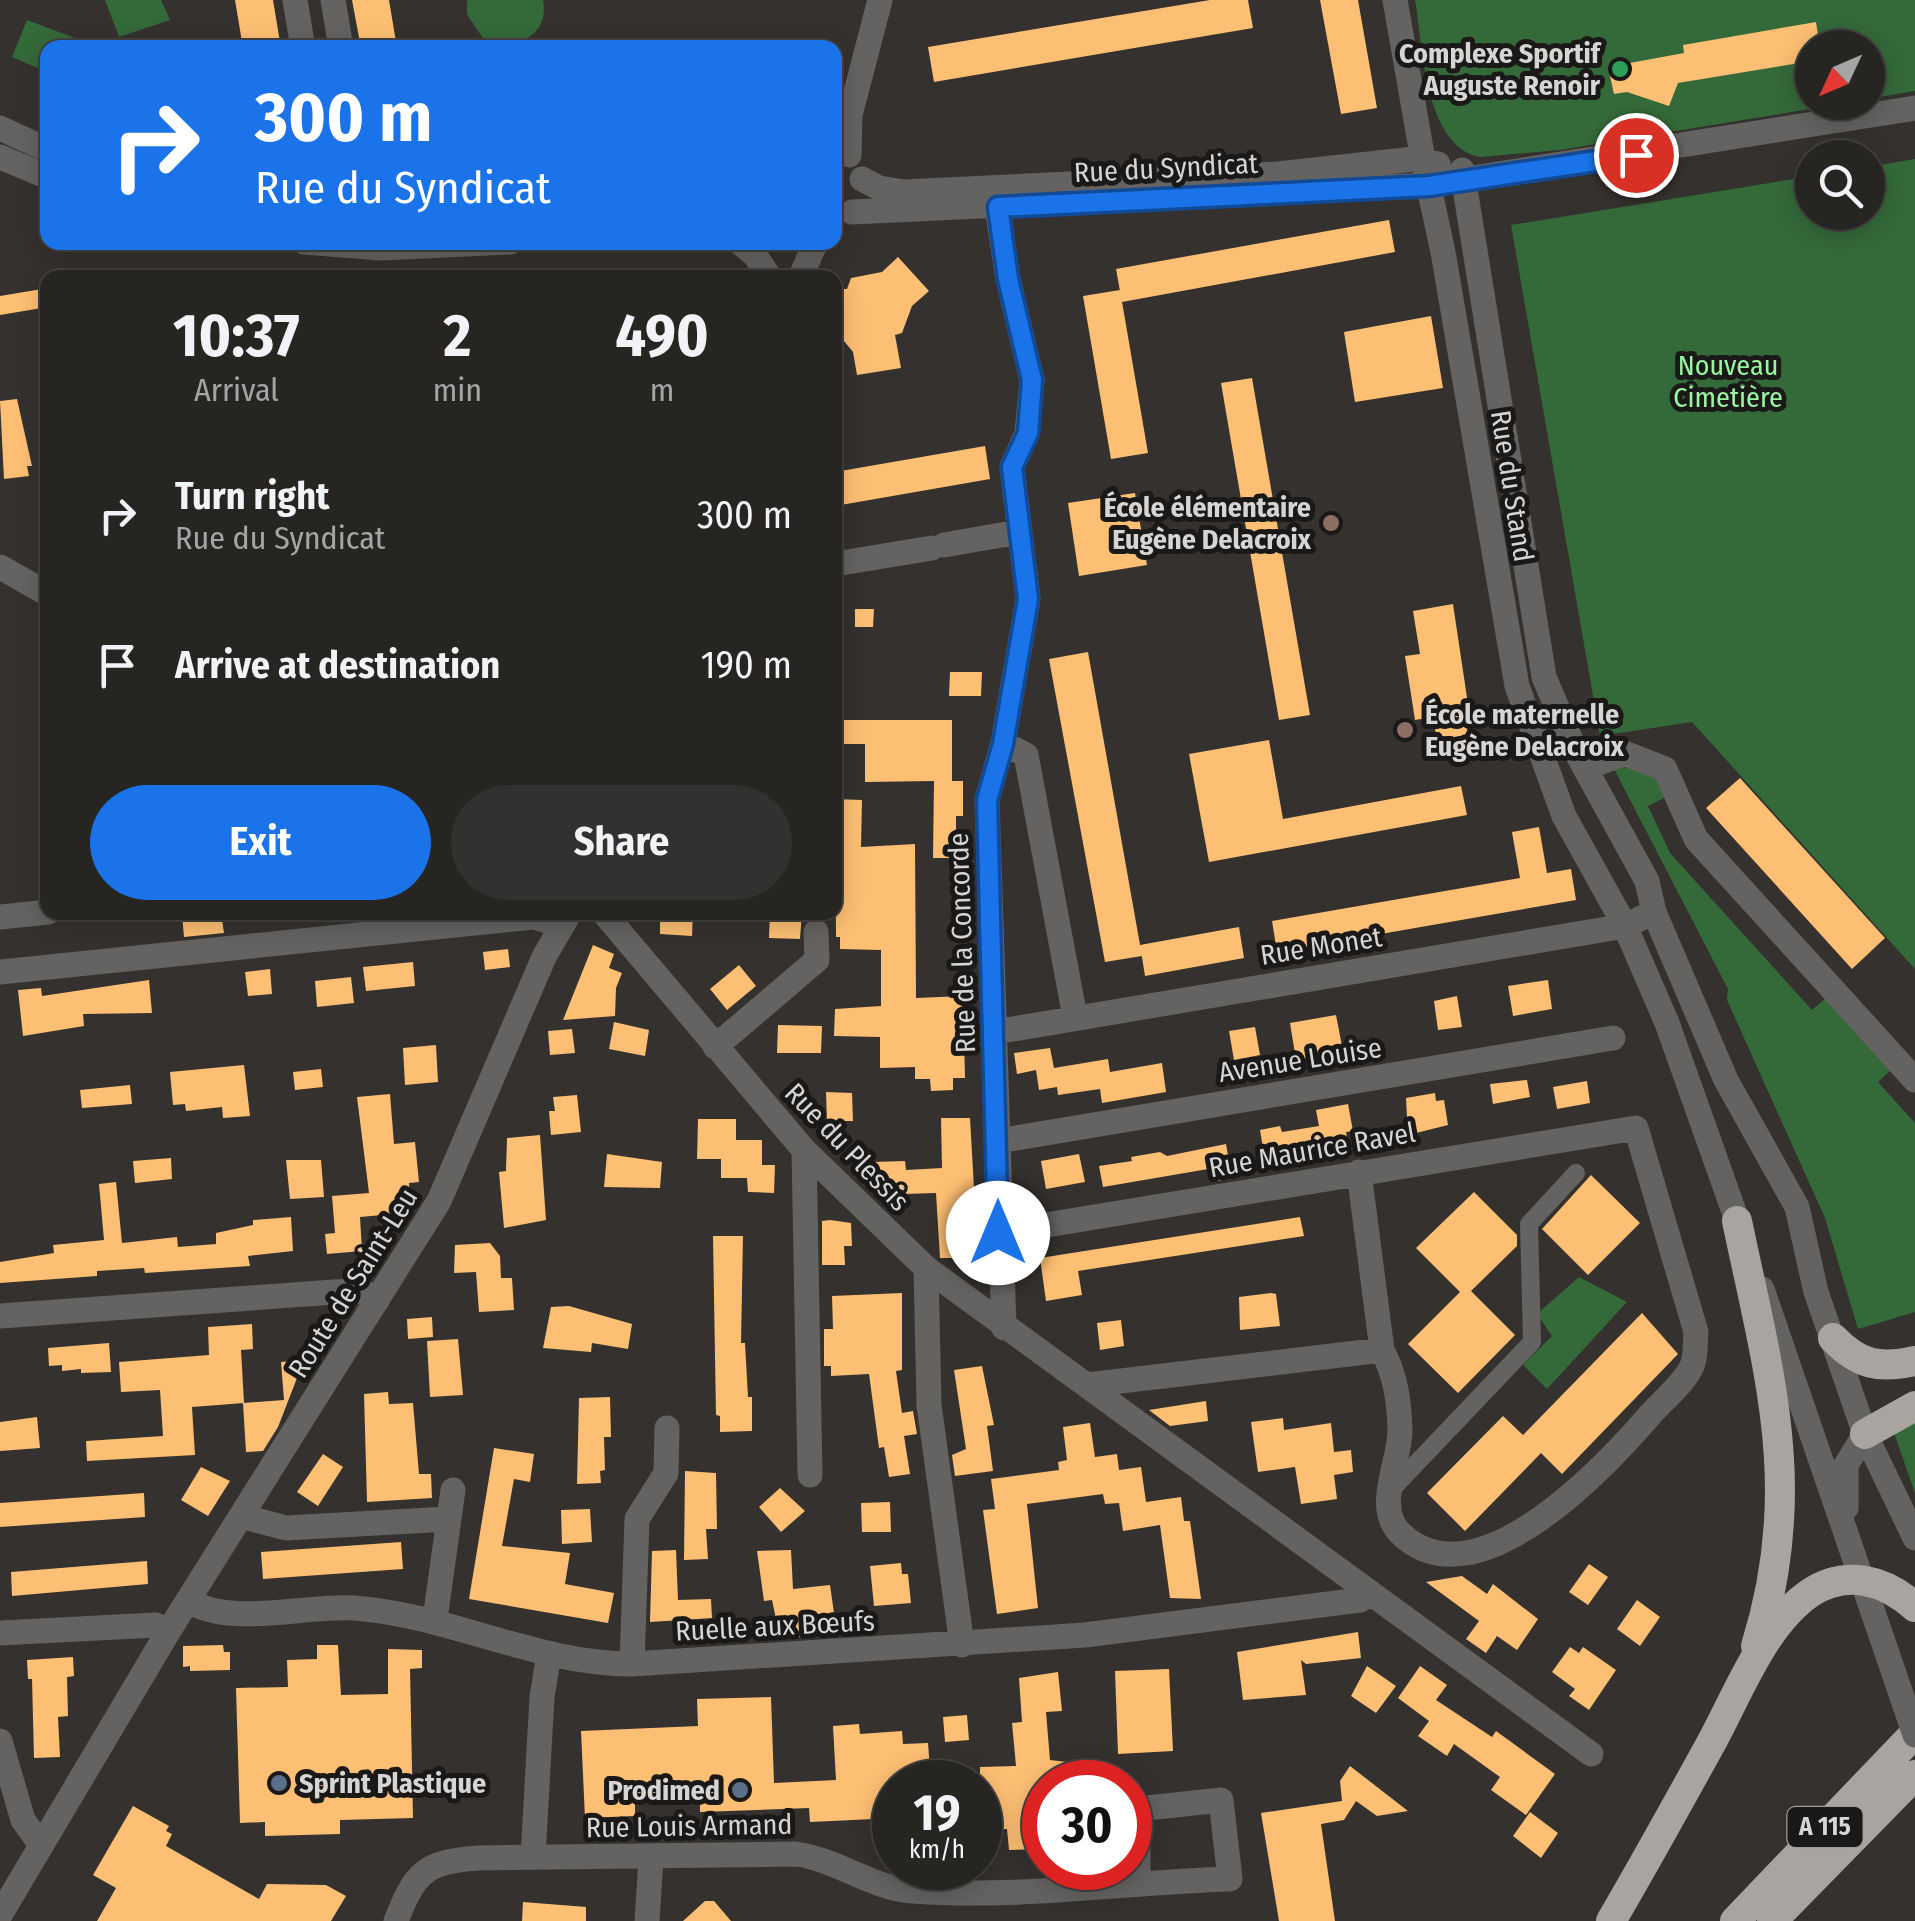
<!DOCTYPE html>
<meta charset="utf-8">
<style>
body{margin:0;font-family:"Fira Sans Condensed",sans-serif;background:#33312f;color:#f1f3f6;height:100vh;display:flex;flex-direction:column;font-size:38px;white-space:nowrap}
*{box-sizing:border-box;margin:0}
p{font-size:32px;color:#a4a5a5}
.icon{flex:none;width:55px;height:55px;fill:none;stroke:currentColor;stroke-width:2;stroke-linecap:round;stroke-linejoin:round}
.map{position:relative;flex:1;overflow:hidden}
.panel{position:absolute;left:40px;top:270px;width:802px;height:650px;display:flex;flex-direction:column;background:#272522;border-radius:20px;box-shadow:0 5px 25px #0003,0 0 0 2px #434240}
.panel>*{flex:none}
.banner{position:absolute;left:40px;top:40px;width:802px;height:210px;border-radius:20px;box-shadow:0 5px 25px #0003,0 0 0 2px #434240;background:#1a73e8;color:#fff;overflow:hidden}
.needle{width:65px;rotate:226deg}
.controls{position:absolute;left:1795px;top:30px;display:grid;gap:20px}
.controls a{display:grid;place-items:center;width:90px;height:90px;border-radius:50%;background:#272522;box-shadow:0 5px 25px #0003,0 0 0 2px #434240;font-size:50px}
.speed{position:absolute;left:872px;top:1760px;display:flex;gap:20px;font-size:50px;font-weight:700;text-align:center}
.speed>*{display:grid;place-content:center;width:130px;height:130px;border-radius:50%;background:#272522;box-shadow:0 5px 25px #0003,0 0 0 2px #434240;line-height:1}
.speed small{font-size:25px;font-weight:400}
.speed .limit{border:15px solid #d22;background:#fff;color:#111}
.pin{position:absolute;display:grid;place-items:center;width:85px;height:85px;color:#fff;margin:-42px;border:5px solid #fff;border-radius:50%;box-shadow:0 2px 10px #0007}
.me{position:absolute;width:110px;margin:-55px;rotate:0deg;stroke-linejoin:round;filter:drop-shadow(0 0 8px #0008)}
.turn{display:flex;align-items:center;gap:35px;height:210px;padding:0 50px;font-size:45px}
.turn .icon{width:130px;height:130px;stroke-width:2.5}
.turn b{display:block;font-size:70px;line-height:85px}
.eta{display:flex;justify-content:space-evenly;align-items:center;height:170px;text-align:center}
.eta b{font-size:60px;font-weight:700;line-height:70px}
.action{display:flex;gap:20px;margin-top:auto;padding:20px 50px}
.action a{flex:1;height:115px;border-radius:60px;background:#1a73e8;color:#fff;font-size:40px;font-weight:700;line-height:115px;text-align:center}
.action a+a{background:#33312f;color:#f1f3f6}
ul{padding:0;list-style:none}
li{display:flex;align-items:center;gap:30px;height:150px;padding:0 50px}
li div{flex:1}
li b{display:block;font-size:38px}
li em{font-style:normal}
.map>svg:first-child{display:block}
.green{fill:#34693a}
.building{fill:#fdbf73}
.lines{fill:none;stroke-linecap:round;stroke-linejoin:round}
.pedestrian{stroke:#646361;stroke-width:18}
.minor{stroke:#646361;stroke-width:25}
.tertiary{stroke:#646361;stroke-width:25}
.motorway{stroke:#a8a5a1;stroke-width:30}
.tertiary-bridge{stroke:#646361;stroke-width:25}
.route-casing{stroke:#114b97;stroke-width:25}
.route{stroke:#1a73e8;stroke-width:18}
.leisure-dot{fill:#2e9e5b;stroke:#1b1918;stroke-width:4}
.education-dot{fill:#8d6e63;stroke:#1b1918;stroke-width:4}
.service-dot{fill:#5c6f8a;stroke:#1b1918;stroke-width:4}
.labels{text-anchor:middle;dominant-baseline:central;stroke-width:10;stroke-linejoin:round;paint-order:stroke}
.shield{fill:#1b1918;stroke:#9f9d9b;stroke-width:2.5}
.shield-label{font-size:25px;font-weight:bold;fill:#d7d5d3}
.poi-label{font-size:28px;font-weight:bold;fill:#d7d5d3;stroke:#1b1918;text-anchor:end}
.street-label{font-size:28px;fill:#d7d5d3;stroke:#1b1918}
.park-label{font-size:28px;fill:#99f7a1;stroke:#1b1918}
</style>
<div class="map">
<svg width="1915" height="1921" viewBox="0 0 1915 1921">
<rect width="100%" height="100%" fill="#34312e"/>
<path class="green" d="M105 0H161L170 20 119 37Z
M467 0H543C550 37 514 51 484 40L467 14Z
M1415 0H1915V91L1868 99V48H1812V102L1847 103 1560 150 1480 157C1424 146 1423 45 1415 0Z
M27 20 99 47 48 48 47 72 12 57Z
M1915 159V969L1692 722 1600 736 1511 225 1812 176V212H1868V167Z
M1630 765 1656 776 1666 797 1648 806 1670 853 1812 1010 1826 998 1891 1070 1878 1082 1915 1123V1312L1858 1329 1825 1218 1727 1000 1728 989 1614 769Z
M1579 1277 1627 1302 1547 1389 1523 1365 1552 1336 1537 1314Z
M1915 1419V1493L1893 1430Z"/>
<path class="building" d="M235 0H273L281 48H243Z
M352 0H389L397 48H361Z
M1210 0H1248L1253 28 934 82 928 47Z
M1320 0H1358L1377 108 1341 114Z
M1816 22 1820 48H1812V61L1678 83 1669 106 1627 92 1614 94 1608 67 1684 53 1683 45Z
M1389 220 1395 252 1122 302 1116 269Z
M898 257 929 291 912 306 902 333 895 335 901 368 857 375 853 352 835 330V289H847L851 278 882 272Z
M48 288V307L0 315V296Z
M1120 290 1148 453 1111 459 1083 296Z
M1431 316 1443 388 1355 402 1344 332Z
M1252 378 1310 715 1279 720 1221 383Z
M17 399 32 466H27L29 476 4 479 0 401Z
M985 446 990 479 835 506V472Z
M1135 493 1147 565 1079 576 1068 503Z
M1453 604 1469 711 1464 712 1470 747 1439 752 1433 717 1415 720 1405 656 1420 654 1413 611Z
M855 609H874L873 627H855Z
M1088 652 1142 956 1105 962 1049 659Z
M950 672H982L981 696H949Z
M841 720H952V781H963V816H956V858H933L934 781 865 782V744H841Z
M1269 740 1283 819 1461 786 1467 815 1209 862 1189 754Z
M1740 778 1885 938 1852 969 1706 808Z
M835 799 862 800 861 847 915 844 916 998 963 996 965 1078H953V1090L931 1091 930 1079H915V1067L880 1068V1037L834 1036 835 1009 881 1006V950L840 949V937H836Z
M1539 827 1547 873 1571 869 1576 900 1277 952 1272 921 1520 878 1512 832Z
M221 912 224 933 184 937 182 914Z
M660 912H693L692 936 660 934Z
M770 912H802L800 939 769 938Z
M1239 927 1244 958 1145 976 1140 945Z
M593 945 614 954 609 968 622 973 616 988 615 1016 563 1020Z
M508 949 510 967 485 970 483 952Z
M413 962 415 986 366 991 363 967Z
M739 965 756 986 727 1010 710 989Z
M270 969 272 994 248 996 245 972Z
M351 977 354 1003 317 1007 315 981Z
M149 980 152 1013 83 1014 84 1026 23 1036 18 990 41 988 42 996Z
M1548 980 1552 1009 1513 1016 1508 986Z
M1457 996 1462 1027 1438 1030 1434 1001Z
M1336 1015 1343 1051 1296 1060 1290 1023Z
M614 1022 649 1030 645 1056 609 1049Z
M778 1025 822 1026 821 1053H777Z
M1255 1027 1260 1055 1234 1060 1229 1031Z
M572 1029 575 1053 550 1055 548 1031Z
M436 1045 438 1082 405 1085 403 1048Z
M1050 1048 1054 1068 1108 1059 1110 1072 1162 1063 1166 1092 1102 1103 1100 1089 1058 1095 1057 1087 1039 1090 1036 1070 1017 1074 1014 1053Z
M244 1065 250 1116 223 1118 222 1107 186 1111 185 1104 173 1105 170 1072Z
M321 1069 323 1087 295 1090 293 1072Z
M1527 1080 1530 1097 1493 1104 1490 1084Z
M1587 1081 1590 1103 1557 1109 1553 1087Z
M130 1085 132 1104 82 1108 80 1090Z
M826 1092 852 1093 853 1121H827Z
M1435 1093 1436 1101 1444 1100 1448 1125 1408 1135 1406 1098Z
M390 1094 394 1144 415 1142 419 1182 409 1183 410 1201 403 1202 404 1213 360 1217 362 1251 327 1254 325 1234 335 1233 332 1196 369 1193 357 1097Z
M577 1095 581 1132 551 1135 549 1111H555L553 1097Z
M1348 1104 1353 1131 1346 1132 1348 1145 1265 1160 1260 1130 1280 1126 1282 1132 1319 1126 1316 1110Z
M941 1118H970L978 1258H940L936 1193 874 1195 873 1162 905 1161 906 1170 942 1168Z
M698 1119H736V1140H762V1165H775L774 1193 748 1192 747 1178H721V1159H697Z
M540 1135 546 1220 504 1228 499 1172 506 1171 507 1138Z
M1226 1144 1232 1178 1217 1181 1214 1168 1103 1187 1099 1166 1132 1161 1131 1157 1160 1152 1167 1156Z
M607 1154 662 1162 660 1188 604 1187Z
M1079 1154 1085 1182 1046 1189 1041 1161Z
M171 1158 172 1179 135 1183 133 1161Z
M286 1160H321L324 1197 290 1199Z
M1591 1175 1640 1223 1588 1275 1542 1229Z
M116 1182 122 1243 177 1237 178 1247 216 1244V1233L253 1225V1220L291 1217 293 1251 248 1256 250 1266 145 1273 144 1268 97 1271V1276L0 1283V1262L54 1253 53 1245 104 1240 99 1184Z
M1474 1192 1517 1235V1246L1471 1291 1515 1335 1458 1393 1408 1344 1460 1292 1416 1248Z
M1300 1217 1304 1236 1078 1271 1082 1295 1046 1301 1040 1258Z
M830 1220 851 1223 852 1246H844L845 1265H822V1221Z
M713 1236H743L741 1343H745L748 1397H752V1431L720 1432V1416L716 1415Z
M490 1243 500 1256 501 1278H512L514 1310 479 1312 476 1272 454 1273 455 1245Z
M902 1293V1370L896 1371 902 1413 913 1411 917 1434 904 1436 910 1474 889 1477 884 1447 879 1448 869 1374 831 1376V1366H824V1329H833L832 1296Z
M1271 1293 1276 1294 1280 1326 1240 1330 1239 1297Z
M569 1306 632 1324 628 1349 592 1343 591 1352 543 1348 551 1307Z
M1642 1313 1678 1354 1562 1474 1541 1453 1465 1531 1427 1493 1503 1416 1523 1435Z
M432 1317 433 1337 408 1339 407 1319Z
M1121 1320 1124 1346 1100 1350 1097 1323Z
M252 1324 253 1349 241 1350 244 1403 192 1407 195 1455 87 1461 86 1441 163 1436 160 1390 121 1392 119 1362 209 1355 208 1327Z
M458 1339 463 1395 430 1397 427 1341Z
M109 1343 111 1372 81 1373V1369L62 1371V1365L49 1366 48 1348Z
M304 1360 278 1427 263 1451 246 1452 243 1403 284 1400 281 1362Z
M982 1366 994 1425 987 1426 993 1471 955 1476 952 1455 966 1449 954 1370Z
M388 1392 389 1404 413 1403 419 1474H431L432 1498 367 1502 364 1394Z
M610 1397 611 1437H604L605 1470 600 1471 601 1483 577 1484 579 1398Z
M1206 1401 1208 1421 1170 1426 1149 1410Z
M37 1417 40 1448 0 1451V1422Z
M1283 1418 1284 1430 1331 1423 1334 1452 1351 1450 1353 1472 1334 1475 1337 1499 1301 1504 1295 1467 1258 1472 1251 1422Z
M1090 1423 1095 1457 1117 1454 1119 1470 1141 1467 1146 1502 1181 1497 1184 1521H1190L1201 1599 1170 1598 1160 1525 1123 1531 1119 1503 1105 1504 1103 1494 1027 1504 1038 1608 997 1614 983 1510 995 1509 991 1479 1059 1470 1058 1462 1067 1460 1063 1427Z
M494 1448 534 1454 530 1482 514 1479 502 1546 570 1553 565 1584 614 1593 608 1623 469 1599Z
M323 1454 343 1467 318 1506 297 1492Z
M201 1467 230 1481 208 1516 181 1500Z
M685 1471 716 1473 717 1529H706L708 1559 684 1560Z
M780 1488 805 1511 781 1532 759 1507Z
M144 1493 145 1517 0 1527V1503Z
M890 1502 891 1532H862L861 1503Z
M590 1509 592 1542 562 1544 561 1510Z
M401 1542 403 1569 263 1579 261 1552Z
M676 1550 678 1600 711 1599 712 1618 650 1622 652 1551Z
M791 1550 793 1589 830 1585 834 1613 799 1618 801 1637 780 1638 772 1600 764 1601 757 1551Z
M147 1561 148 1584 12 1596 11 1572Z
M901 1563 902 1574H908L911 1603 874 1606 870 1566Z
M1589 1564 1608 1577 1588 1605 1569 1592Z
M1462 1576 1487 1594 1493 1584 1538 1619 1517 1650 1497 1636 1486 1653 1466 1639 1479 1621 1426 1582Z
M1637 1600 1660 1617 1640 1646 1617 1629Z
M1358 1632 1361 1658 1306 1664 1301 1660 1306 1695 1243 1700 1237 1652Z
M223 1645 224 1652H230V1670L190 1671V1666L183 1667V1646Z
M317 1645H338L341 1695 388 1694V1649L422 1650V1668L410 1669 413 1818 340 1820V1834L265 1836V1822L240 1823 236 1688 288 1687 287 1660 317 1659Z
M1570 1647 1579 1653 1583 1647 1616 1670 1589 1710 1569 1696 1575 1689 1552 1672Z
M73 1657 74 1676 67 1677 68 1716 58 1717 60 1757 34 1758 32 1679H28L27 1660Z
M1367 1666 1396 1686 1376 1713 1351 1696Z
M1420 1666 1447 1685 1436 1700 1492 1737 1496 1731 1555 1774 1526 1815 1491 1790 1500 1777 1454 1744 1447 1756 1418 1736 1429 1721 1398 1698Z
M1169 1669 1173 1751 1118 1754 1115 1671Z
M1058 1672 1062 1711 1046 1712 1050 1760 1076 1763 1078 1782H1045V1849L1009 1850 1007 1829 980 1830V1767L1016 1766 1012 1723 1022 1722 1019 1678Z
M771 1697 774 1783 836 1780 833 1726 859 1724 860 1734 902 1731 903 1744 928 1743 931 1782H895V1818L810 1822 809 1808 700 1812V1796L635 1798V1816L585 1818 581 1731 698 1726 697 1699Z
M967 1715 969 1740 945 1742 943 1717Z
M1350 1766 1408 1811 1377 1816 1356 1801 1344 1820 1321 1824 1335 1921H1279L1261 1813 1342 1801 1340 1781Z
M133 1806 169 1826 166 1831 172 1834 166 1846 259 1899 267 1884 326 1885 346 1896 331 1921H97L116 1888 93 1875Z
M1530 1812 1558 1833 1541 1858 1513 1836Z
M705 1901H714L731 1921H683Z
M523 1902 586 1907V1921H522Z"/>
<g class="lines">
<path class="pedestrian" d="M1390 1491 1532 1342 1529 1224 1576 1173"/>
<path class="minor" d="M295 0 303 48
M333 0 341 48
M1395 0 1423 160
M997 207 1008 279 1032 380 1027 433 1012 467 1028 599 1003 743 987 800 1004 1328
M944 545 1018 532
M835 564 932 548
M0 567 48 594
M1003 743 1026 755 1075 1017
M1586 768 1624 753 1665 769 1696 839 1915 1080
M603 912 804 1150 926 1268 1591 1754
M0 917 48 912
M0 972 533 917 562 925
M995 1032 1625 926 1654 912
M715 1047 817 960 816 932
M998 1141 1613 1038
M804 1150 810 1475
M998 1233 1636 1128 1696 1332C1695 1342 1696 1354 1693 1363 1688 1380 1662 1401 1650 1415 1604 1468 1475 1607 1400 1533 1374 1507 1400 1462 1400 1430 1399 1401 1396 1376 1382 1350L1359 1172
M926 1268 929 1405 962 1645
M0 1316 348 1291 364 1292 377 1301
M1087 1385 1382 1350
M241 1516 286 1528 448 1519
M188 1601C234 1627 302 1605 354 1608 450 1615 536 1664 632 1664L1085 1635 1360 1600 1371 1593
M435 1619 453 1490
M0 1633 156 1625 168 1632
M632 1664 637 1519 666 1473 667 1428
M0 1741 23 1820 41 1845
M533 1857 542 1697 549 1654
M396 1921C415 1872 425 1862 478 1858L796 1854C838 1860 871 1888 913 1891 1018 1899 1125 1882 1230 1879L1221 1800 1138 1809V1881
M647 1921 651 1859"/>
<path class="tertiary" d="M0 128 48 150
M849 155 850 115 880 0
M0 157 48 177
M1423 160 1443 252 1517 686 1564 816 1625 926 1667 1023 1743 1237
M1462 170 1544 677 1575 750 1647 881 1654 912 1726 1080 1797 1207 1816 1292 1865 1434 1915 1538
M862 179 879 188 904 192 1278 174 1414 159 1438 164
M852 212 1429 185 1915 108
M304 242 381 248 510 242
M739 242 755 255 770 278
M800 278 816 242
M1762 1289 1887 1653
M1846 1508V1465L1865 1434
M0 1915 168 1632 439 1201 544 957 570 912"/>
<path class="motorway" d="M1737 1221C1769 1374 1805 1489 1756 1646
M1833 1338C1859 1365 1879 1369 1915 1361
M1865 1434 1915 1406
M1611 1921C1645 1863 1677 1805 1709 1747 1737 1697 1762 1626 1810 1593 1846 1569 1885 1580 1915 1607
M1735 1921 1915 1733
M1772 1921 1915 1775"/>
<path class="tertiary-bridge" d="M1887 1653 1915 1735"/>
</g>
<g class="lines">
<g class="route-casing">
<path id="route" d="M998 1233 987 800 1003 744 1028 599 1012 467 1028 433 1032 380 1008 279 998 207 1429 186 1636 155"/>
</g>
<use href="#route" class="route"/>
</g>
<circle class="leisure-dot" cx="1620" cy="69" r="10"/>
<g class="education-dot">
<circle cx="1331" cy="523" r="10"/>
<circle cx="1405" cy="730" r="10"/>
</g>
<g class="service-dot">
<circle cx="279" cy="1783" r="10"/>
<circle cx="740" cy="1790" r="10"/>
</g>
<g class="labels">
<rect class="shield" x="1787.5" y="1807" width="75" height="40" rx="8"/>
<g class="shield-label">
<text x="1825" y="1827">A 115</text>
</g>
<g class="poi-label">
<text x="1600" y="53">Complexe Sportif<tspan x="1600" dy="32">Auguste Renoir</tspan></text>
<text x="1311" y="507">École élémentaire<tspan x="1311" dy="32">Eugène Delacroix</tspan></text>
<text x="1425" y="714" text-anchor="start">École maternelle<tspan x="1425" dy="32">Eugène Delacroix</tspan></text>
<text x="299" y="1783" text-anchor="start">Sprint Plastique</text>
<text x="720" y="1790">Prodimed</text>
</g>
<g class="street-label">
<text transform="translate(1166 168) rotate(-3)">Rue du Syndicat</text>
<text transform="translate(1512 486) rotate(81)">Rue du Stand</text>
<text transform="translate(962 943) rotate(-92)">Rue de la Concorde</text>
<text transform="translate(1321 946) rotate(-9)">Rue Monet</text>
<text transform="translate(1300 1060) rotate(-9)">Avenue Louise</text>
<text transform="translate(847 1147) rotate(46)">Rue du Plessis</text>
<text transform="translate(1312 1150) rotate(-10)">Rue Maurice Ravel</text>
<text transform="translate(353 1283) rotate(-58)">Route de Saint-Leu</text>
<text transform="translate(775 1626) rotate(-3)">Ruelle aux Bœufs</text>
<text transform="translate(689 1826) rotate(-1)">Rue Louis Armand</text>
</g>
<g class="park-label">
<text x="1728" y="365">Nouveau<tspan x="1728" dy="32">Cimetière</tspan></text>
</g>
</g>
</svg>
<div class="controls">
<a><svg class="needle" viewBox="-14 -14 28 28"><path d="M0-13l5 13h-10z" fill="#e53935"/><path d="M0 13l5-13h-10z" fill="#a4a5a5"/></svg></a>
<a><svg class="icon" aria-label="search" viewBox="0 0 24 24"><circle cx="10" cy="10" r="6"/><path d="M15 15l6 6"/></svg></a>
</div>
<div class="speed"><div>19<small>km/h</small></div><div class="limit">30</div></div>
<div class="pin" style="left:1636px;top:155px;background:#d93025"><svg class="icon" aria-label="arrive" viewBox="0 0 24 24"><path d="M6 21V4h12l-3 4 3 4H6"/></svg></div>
<svg class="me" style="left:998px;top:1233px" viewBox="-20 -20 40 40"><circle r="19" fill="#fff"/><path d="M0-13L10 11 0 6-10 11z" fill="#1a73e8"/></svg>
<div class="banner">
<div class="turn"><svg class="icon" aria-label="right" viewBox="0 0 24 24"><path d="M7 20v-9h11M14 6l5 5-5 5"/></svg><div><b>300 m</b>Rue du Syndicat</div></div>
</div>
<section class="panel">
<div class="eta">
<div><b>10:37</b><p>Arrival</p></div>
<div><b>2</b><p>min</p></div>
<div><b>490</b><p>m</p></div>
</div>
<ul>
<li><svg class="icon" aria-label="right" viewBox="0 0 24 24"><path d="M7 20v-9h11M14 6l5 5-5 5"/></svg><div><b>Turn right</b><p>Rue du Syndicat</p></div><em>300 m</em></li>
<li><svg class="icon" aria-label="arrive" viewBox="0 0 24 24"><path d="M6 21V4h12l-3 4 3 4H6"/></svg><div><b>Arrive at destination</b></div><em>190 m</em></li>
</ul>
<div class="action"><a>Exit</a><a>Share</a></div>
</section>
</div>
